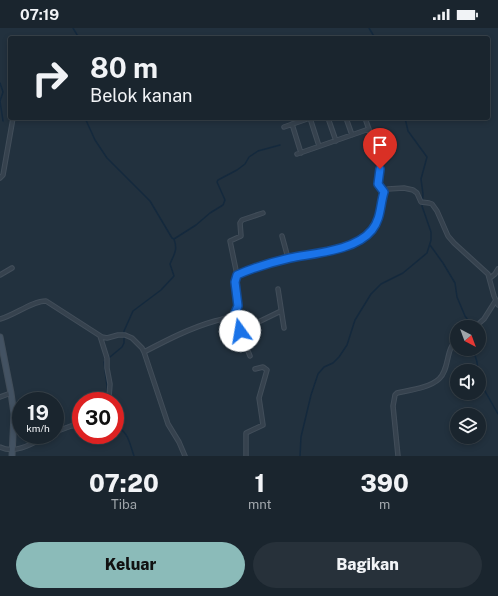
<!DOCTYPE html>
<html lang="id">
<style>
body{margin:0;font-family:"Public Sans",sans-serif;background:#27313a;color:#f1f3f6;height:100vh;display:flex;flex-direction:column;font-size:15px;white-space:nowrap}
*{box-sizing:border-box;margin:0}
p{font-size:13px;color:#9fa5aa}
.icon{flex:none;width:22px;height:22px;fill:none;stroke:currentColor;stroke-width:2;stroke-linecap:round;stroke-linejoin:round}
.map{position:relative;height:428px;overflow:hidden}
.panel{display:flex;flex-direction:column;background:#1a252e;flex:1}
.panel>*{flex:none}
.banner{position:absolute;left:8px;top:8px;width:482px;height:84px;border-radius:4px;box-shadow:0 2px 6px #0003,0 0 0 1px #38424a;background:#1a252e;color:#f1f3f6;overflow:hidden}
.needle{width:26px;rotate:139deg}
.fabs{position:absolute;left:450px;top:292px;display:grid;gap:8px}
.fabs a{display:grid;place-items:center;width:36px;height:36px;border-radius:50%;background:#1a252e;box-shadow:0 2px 6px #0003,0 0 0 1px #38424a;font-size:20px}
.speed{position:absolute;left:12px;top:364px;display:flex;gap:8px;font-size:20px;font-weight:700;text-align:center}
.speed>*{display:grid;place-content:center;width:52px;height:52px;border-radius:50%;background:#1a252e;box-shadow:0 2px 6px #0003,0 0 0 1px #38424a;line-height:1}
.speed small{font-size:10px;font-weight:400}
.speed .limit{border:6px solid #d22;background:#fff;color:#111}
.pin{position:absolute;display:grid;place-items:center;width:34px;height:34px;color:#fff;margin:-41px -17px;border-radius:50% 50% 50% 0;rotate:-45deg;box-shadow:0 0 4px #0007}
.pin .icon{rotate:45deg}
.me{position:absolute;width:44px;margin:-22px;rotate:347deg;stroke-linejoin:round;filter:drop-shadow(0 0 3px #0008)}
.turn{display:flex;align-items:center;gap:14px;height:84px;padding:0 16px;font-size:18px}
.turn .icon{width:52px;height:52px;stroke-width:2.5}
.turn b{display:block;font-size:28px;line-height:34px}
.eta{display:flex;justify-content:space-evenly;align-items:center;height:68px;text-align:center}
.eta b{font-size:24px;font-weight:800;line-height:28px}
.action{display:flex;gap:8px;margin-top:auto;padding:8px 16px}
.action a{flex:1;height:46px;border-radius:24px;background:#8bbbb9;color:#111;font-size:16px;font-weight:800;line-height:46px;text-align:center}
.action a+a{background:#27313a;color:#f1f3f6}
.status{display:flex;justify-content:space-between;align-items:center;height:28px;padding:0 20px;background:#1a252e;direction:ltr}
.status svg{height:11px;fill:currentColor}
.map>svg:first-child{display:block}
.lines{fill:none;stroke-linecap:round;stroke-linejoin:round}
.stream{stroke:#14293d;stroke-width:1.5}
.street-casing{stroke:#424e5a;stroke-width:5.5}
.secondary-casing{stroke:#424e5a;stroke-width:7}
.street{stroke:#36424e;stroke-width:3.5}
.secondary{stroke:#435262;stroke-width:5}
.route-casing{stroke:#114b97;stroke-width:10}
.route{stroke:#1a73e8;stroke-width:7}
</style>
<div class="status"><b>07:19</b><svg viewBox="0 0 49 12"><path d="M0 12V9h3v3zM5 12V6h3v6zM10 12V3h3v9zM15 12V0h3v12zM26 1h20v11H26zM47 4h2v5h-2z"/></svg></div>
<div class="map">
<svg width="498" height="428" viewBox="0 0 498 428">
<rect width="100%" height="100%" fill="#22313e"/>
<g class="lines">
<path class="stream" d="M73 0 79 10
M369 0 375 10
M0 55 3 64 0 73 3 93
M85 90 95 112 107 130 150 173 172 210 174 211
M174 211 196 197 210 185 223 177 225 172 217 154 218 152 237 142 245 136 249 129 258 123 280 117
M430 217 443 235 455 255 457 269 465 288 473 299
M473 321 477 334 478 343
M479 349 482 358 498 386
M108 366 104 334 122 319 124 315V303L133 283 161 262 174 248 170 236C174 226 178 223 174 211
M115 399C128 401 130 417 134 428
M300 428 301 409 311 367 318 346 324 339 333 335 339 329 347 317 355 292 371 266 381 256 403 245 427 225 431 212V204L422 178 423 166 421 151 427 129 408 103 405 90"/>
<g class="street-casing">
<path id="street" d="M310 90 319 118
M328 90 336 113
M346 90 352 107
M365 90 379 130 380 136 378 157 384 164
M292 96 301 125
M284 99 310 90
M297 126 369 101
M0 150 3 147 13 90
M282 208 288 230
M0 247 12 240
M237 247 230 213 241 208 240 195 242 192 263 185
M490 250 495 246 498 241
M278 261 284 300
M235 285 240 303 250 328
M0 291C15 287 32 273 46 273L102 309 107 310 118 307H125L132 310 142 320 144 324 168 396 179 414 185 428
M475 299 484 291 496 272
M240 303 281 283
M100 308 107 330V340L110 356 109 370
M144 324C167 312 190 300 215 293 222 291 234 289 237 282 242 272 229 255 238 246L288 230 335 222 360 211 371 204 376 196 379 188 384 164 388 161 404 160 413 162 417 165 421 174 429 175 432 176 437 183 448 208 454 215 488 246 494 268 498 277
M0 369 11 365
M55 404 71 398 81 397
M105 407V411
M0 419C16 427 35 414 49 407
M246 428V405L263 397 259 370 267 342 263 339 255 341
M398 428 393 378 395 367 397 365C410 362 429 360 439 351 450 341 445 321 457 312"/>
</g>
<g class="secondary-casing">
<path id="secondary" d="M0 309 11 365 14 386 12 428"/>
</g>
<use href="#street" class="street"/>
<use href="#secondary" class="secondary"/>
</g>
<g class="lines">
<g class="route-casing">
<path id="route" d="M240 303 235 285 238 278 235 254 237 247C253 240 272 234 290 230 315 225 355 223 372 202 381 191 380 177 384 164L378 156 380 141"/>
</g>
<use href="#route" class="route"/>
</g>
</svg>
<div class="fabs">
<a><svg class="needle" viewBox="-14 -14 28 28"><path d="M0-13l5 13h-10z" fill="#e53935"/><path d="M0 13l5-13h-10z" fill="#9fa5aa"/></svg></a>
<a><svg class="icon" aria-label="sound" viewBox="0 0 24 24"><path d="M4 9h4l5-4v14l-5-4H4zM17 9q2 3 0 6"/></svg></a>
<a><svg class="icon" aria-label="layers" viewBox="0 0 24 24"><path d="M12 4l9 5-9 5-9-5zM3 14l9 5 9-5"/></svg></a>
</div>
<div class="speed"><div>19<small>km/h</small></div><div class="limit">30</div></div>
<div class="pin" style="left:380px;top:141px;background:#d93025"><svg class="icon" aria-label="arrive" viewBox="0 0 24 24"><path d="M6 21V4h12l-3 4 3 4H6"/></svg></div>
<svg class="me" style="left:240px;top:303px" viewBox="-20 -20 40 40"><circle r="19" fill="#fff"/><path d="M0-13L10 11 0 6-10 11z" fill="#1a73e8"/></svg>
<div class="banner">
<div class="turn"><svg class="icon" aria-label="right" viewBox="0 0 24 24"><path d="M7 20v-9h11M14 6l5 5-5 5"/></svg><div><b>80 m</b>Belok kanan</div></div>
</div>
</div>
<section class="panel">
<div class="eta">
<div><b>07:20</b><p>Tiba</p></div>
<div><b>1</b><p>mnt</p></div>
<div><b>390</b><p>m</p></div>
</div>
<div class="action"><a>Keluar</a><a>Bagikan</a></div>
</section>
